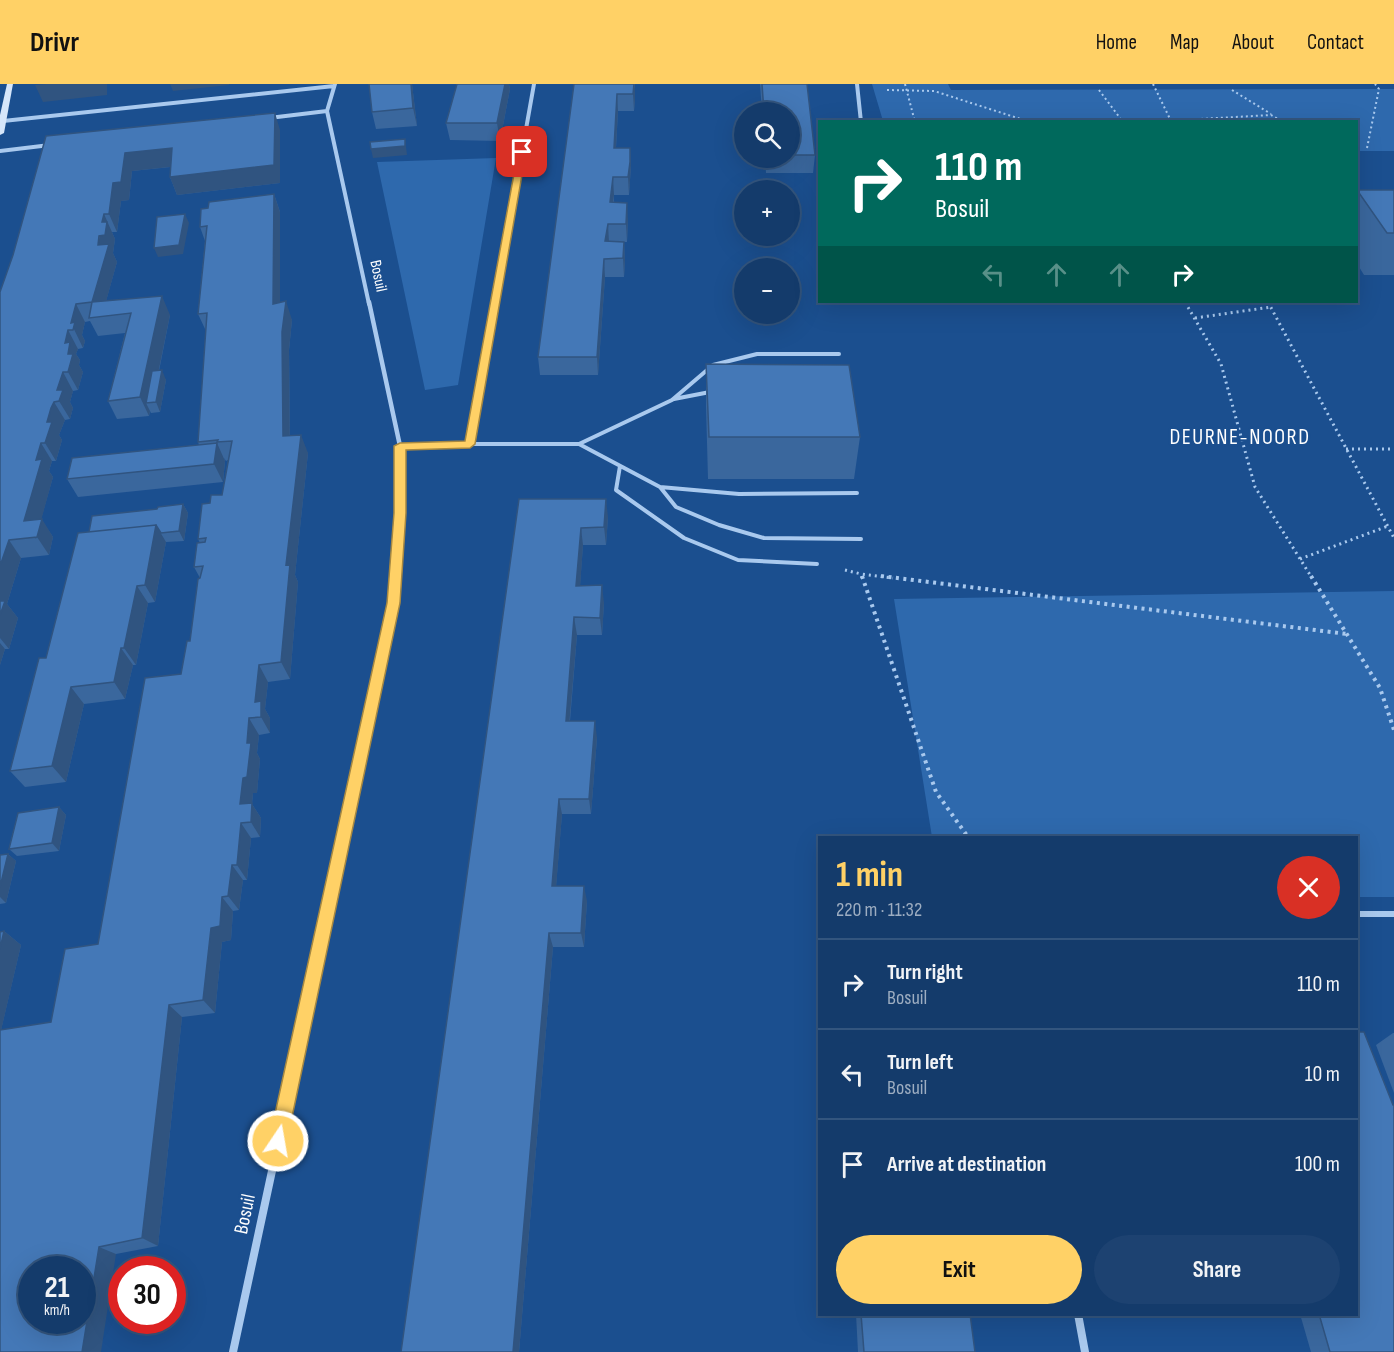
<!DOCTYPE html>
<meta charset="utf-8">
<style>
body{margin:0;font-family:"Sofia Sans Condensed",sans-serif;background:#1d4271;color:#f1f3f6;height:100vh;display:flex;flex-direction:column;font-size:22px;white-space:nowrap}
*{box-sizing:border-box;margin:0}
p{font-size:20px;color:#9dadc1}
.icon{flex:none;width:33px;height:33px;fill:none;stroke:currentColor;stroke-width:2;stroke-linecap:round;stroke-linejoin:round}
.map{position:relative;flex:1;overflow:hidden}
.details{position:absolute;left:818px;top:752px;width:540px;height:480px;display:flex;flex-direction:column;background:#143b6b;border-radius:0px;box-shadow:0 6px 24px #0002,0 0 0 2px #33557e}
.details>*{flex:none}
.top-card{position:absolute;left:818px;top:36px;width:540px;height:183px;border-radius:0px;box-shadow:0 6px 24px #0002,0 0 0 2px #33557e;background:#00695c;color:#fff;overflow:hidden}
.buttons{position:absolute;left:734px;top:18px;display:grid;gap:12px}
.buttons a{display:grid;place-items:center;width:66px;height:66px;border-radius:50%;background:#143b6b;box-shadow:0 6px 24px #0002,0 0 0 2px #33557e;font-size:30px}
.speed{position:absolute;left:18px;top:1172px;display:flex;gap:12px;font-size:30px;font-weight:700;text-align:center}
.speed>*{display:grid;place-content:center;width:78px;height:78px;border-radius:50%;background:#143b6b;box-shadow:0 6px 24px #0002,0 0 0 2px #33557e;line-height:1}
.speed small{font-size:15px;font-weight:400}
.speed .limit{border:9px solid #d22;background:#fff;color:#111}
.pin{position:absolute;display:grid;place-items:center;width:51px;height:51px;color:#fff;margin:-26px;border-radius:12px;box-shadow:0 3px 9px #0006}
.me{position:absolute;width:66px;margin:-33px;rotate:12deg;stroke-linejoin:round;filter:drop-shadow(0 0 4px #0008)}
.turn{display:flex;align-items:center;gap:21px;height:126px;padding:0 18px;font-size:27px}
.turn .icon{width:78px;height:78px;stroke-width:2.5}
.turn b{display:block;font-size:42px;line-height:51px}
.lanes{display:flex;align-items:center;height:57px;padding:0 18px;background:#0003;justify-content:center;gap:30px;direction:ltr}
.lanes .off{opacity:.35}
.round{display:grid;place-items:center;flex:none;width:63px;height:63px;border-radius:32px;background:#1d4271}
.headline{display:flex;align-items:center;justify-content:space-between;height:102px;padding:0 18px}
h1{font-size:36px;font-weight:700;line-height:45px;color:#ffd166}
.button{display:flex;gap:12px;margin-top:auto;padding:12px 18px}
.button a{flex:1;height:69px;border-radius:36px;background:#ffd166;color:#111;font-size:24px;font-weight:700;line-height:69px;text-align:center}
.button a+a{background:#1d4271;color:#f1f3f6}
ul{padding:0;list-style:none}
li{display:flex;align-items:center;gap:18px;height:90px;padding:0 18px;border-top:2px solid #33557e}
li div{flex:1}
li b{display:block;font-size:22px}
li em{font-style:normal}
header{display:flex;align-items:center;gap:36px;box-sizing:border-box;height:84px;padding:0 30px;background:#ffd166;color:#111}
header strong{font-size:28px}
nav{display:flex;gap:33px;margin-inline-start:auto;font-size:21px}
.map>svg:first-child{display:block}
.green{fill:#2e69ad}
.lines{fill:none;stroke-linecap:round;stroke-linejoin:round}
.path-far2{stroke:#a9c9ee;stroke-width:2;stroke-dasharray:2 3;stroke-linecap:butt}
.path-far1{stroke:#a9c9ee;stroke-width:3;stroke-dasharray:2 4;stroke-linecap:butt}
.path{stroke:#a9c9ee;stroke-width:4;stroke-dasharray:3 4.5;stroke-linecap:butt}
.lane{stroke:#a9c9ee;stroke-width:4}
.street-far3{stroke:#a9c9ee;stroke-width:4}
.street-far2{stroke:#a9c9ee;stroke-width:4.5}
.street-far1{stroke:#a9c9ee;stroke-width:6}
.street{stroke:#a9c9ee;stroke-width:8}
.secondary{fill:#d6e6fa;fill-rule:evenodd}
.wall{fill:#3a679d}
.shaded-wall{fill:#305480}
.building{fill:#4478b7;stroke:#305480;stroke-width:1.5;fill-rule:evenodd}
.route{fill:#ffd166;stroke:#a68842;stroke-width:1.5}
.labels{text-anchor:middle;dominant-baseline:central;stroke-width:4.5;stroke-linejoin:round;paint-order:stroke}
.far-street-label{font-size:16px;fill:#fff;stroke:#1b4f8f}
.street-label{font-size:20px;fill:#fff;stroke:#1b4f8f}
.quarter-label{font-size:22px;letter-spacing:1.5px;fill:#fff;stroke:#1b4f8f}
</style>
<header>
<strong>Drivr</strong>
<nav><a>Home</a><a>Map</a><a>About</a><a>Contact</a></nav>
</header>
<div class="map">
<svg width="1394" height="1268" viewBox="0 0 1394 1268">
<rect width="100%" height="100%" fill="#1b4f8f"/>
<path class="green" d="M872 0H948L951 6 1394 5V67H1356V38L883 37Z
M496 74 458 301 425 306 377 78Z
M1394 507V813H1356V753H932L894 515Z"/>
<g class="lines">
<path class="path-far2" d="M905 0 915 38
M1153 0 1171 37
M887 6 934 7 1030 38
M1099 6 1123 38
M1232 6 1271 30
M1146 38 1271 31 1283 38
M1367 64 1379 5 1375 0"/>
<path class="path-far1" d="M1185 218 1221 280 1255 403 1312 494
M1268 218 1394 454
M1195 234 1271 223
M1346 365H1394
M1300 475 1388 442
M845 486 861 490
M862 494 861 490 893 494"/>
<path class="path" d="M862 492 936 708 968 753
M881 492 1347 550
M1311 492 1380 604 1394 646"/>
<path class="lane" d="M674 315 710 308
M470 360H579L672 316 713 281 757 270H839
M579 360 660 403 676 423 719 441 764 454 861 455
M620 382 616 406 684 454 738 476 817 480
M660 403 739 410 857 409"/>
<path class="street-far3" d="M335 0 327 27 369 220
M857 0 861 38
M269 34 327 27
M3 37 334 2
M0 67 50 61
M495 220 534 0"/>
<path class="street-far2" d="M369 218 400 362V429L396 494
M400 362 470 360 495 218"/>
<path class="street-far1" d="M1356 830H1394
M325 838 394 519 396 492"/>
<path class="street" d="M1078 1230 1085 1268
M233 1268 326 836"/>
<path class="secondary" d="M7 0H13L4 49 0 51V31Z"/>
</g>
<path class="wall" d="M412 0 417 42 376 45 372 28Z
M457 0H509L510 5 500 57 450 56 446 39Z
M574 0H635V15L634 27H618L616 64H630L631 81 629 111H614V118L628 136 627 158H624L625 176 624 193H605L598 291H540L538 273Z
M760 0H807L815 71 813 89H766L765 74H789V28H762Z
M280 46V99L177 111 170 93 171 83 132 87 129 116 121 117 117 148H112L115 155 113 169 117 178 106 217 170 231 159 287 166 296 160 328 151 329 150 327 149 332 117 335 108 317 125 249 98 252 90 237 85 238 82 251 85 257 83 264 78 265 76 270 80 276 79 281 83 288 78 306 73 307 70 318 73 324 70 335 65 336 59 351 62 356 56 377H52L49 387 53 393 41 435 53 453 49 471 21 474 7 520 18 534 9 565H5L0 581V208L13 171 46 52Z
M1357 106H1394V191H1364L1356 178V109Z
M274 110 280 128V218L292 236 289 266 290 352 308 369 295 491 298 498 290 595 268 598 265 625 270 634V649L259 651 257 669 260 675 257 709H253L252 720 261 734 260 753 251 754 247 796H243L239 826 233 827 231 856 222 858 215 929 182 933 158 1162 116 1170 0 1268V848L4 847 21 861 1 946 51 938 98 860 181 590 190 557 200 494 194 483 200 459 198 455 210 419 222 411 228 376 226 377 224 374 225 377 223 398 78 413 67 395 199 361 198 358 206 247 198 230 205 157 200 143Z
M706 280 860 353 854 395H708L706 322Z
M519 415 608 433 606 461H583L580 501 604 519 602 551H577L570 637 597 654 591 730H562L556 802 587 817 584 863H553L519 1268Z
M183 420 188 429 184 457 166 458 155 518 148 519 136 581H133L125 615 84 620 66 698 25 703 10 687 46 574 89 448 157 425Z
M59 723 66 731 59 767 17 772 9 765Z
M8 770 16 777 6 819 0 820V771Z
M1393 949H1394V1009L1376 961Z
M856 1230H970L975 1268H858Z
M1300 1230H1356L1394 1268H1311Z"/>
<path class="shaded-wall" d="M46 0H107V11L43 18 35 1Z
M170 0H229V1L173 7Z
M411 0H412L417 42 413 24Z
M505 0H509L510 5 500 57 497 39Z
M635 0V15L634 27 633 10Z
M617 10 618 27 615 81 614 64Z
M275 29 280 46V99L177 111 170 93Z
M405 55 407 71 373 74 371 65Z
M172 64 179 82 132 87 129 116 121 117 117 148 109 130 113 99 125 69Z
M630 64 631 81 629 111 628 93Z
M613 93 614 111 611 136 610 118Z
M274 110 280 128V238L273 220Z
M627 119 628 136 627 158 626 140Z
M104 130 115 155 113 169 117 178 102 232 92 218 98 161Z
M185 130 189 139 183 170 158 173 154 164Z
M608 140 609 158 607 175 605 157Z
M624 158 625 176 624 193 623 174Z
M604 175 605 193 598 291 597 273Z
M162 212 170 231 152 319H146L150 327 149 332 140 313Z
M286 217 292 236 289 266 290 370 283 352 282 248Z
M76 220 85 238 82 251 85 257 83 264 71 239Z
M68 246 78 265 76 270 80 276 79 281 83 288 78 306 68 288V270L65 259Z
M162 286 166 296 160 328 156 318Z
M63 288 73 307 70 318 73 324 70 335 59 317 57 306Z
M54 318 65 336 59 351 62 356 56 377 45 359 47 338 51 324Z
M301 351 308 369 295 491 298 498 290 595 281 578 286 481Z
M41 359 52 377 49 387 53 393 36 455 24 437 36 376Z
M217 359 225 377 223 398 214 380Z
M606 415 608 433 606 461 604 443Z
M183 420 188 429 184 457 179 447Z
M42 435 53 453 49 471 37 453Z
M156 441 166 458 155 518 145 501Z
M581 444 583 461 579 519 576 502Z
M9 456 21 474 7 520 18 534 9 565 0 554V482Z
M602 501 604 519 602 551 600 534Z
M137 502 148 519 136 581 124 564Z
M574 533 577 551 568 654 566 637Z
M0 559 5 565 0 581Z
M121 564 133 581 125 615 114 598Z
M259 581 268 598 265 625 270 634V649L261 633 255 618Z
M71 603 84 620 66 698 52 682Z
M249 634 259 651 257 669 260 675 257 709H253L252 720 261 734 260 753 240 720Z
M595 637 597 654 591 730 589 715Z
M559 715 562 730 555 817 552 802Z
M59 723 66 731 59 767 52 759Z
M241 739 251 754 247 796 237 781Z
M8 770 16 777 6 819 0 813V803Z
M232 781 243 796 239 826 228 812Z
M584 802 587 817 584 863 581 849Z
M222 813 233 827 231 856 222 858 215 929 203 916 211 844Z
M4 847 21 861 0 951V865Z
M549 849 553 863 519 1268H513Z
M169 921 182 933 158 1162 142 1154Z
M99 1163 116 1170 101 1268H82Z"/>
<path class="building" d="M369 0H411L413 24 372 28Z
M457 0H505L497 39H446Z
M574 0H634L633 10H617L614 64H630V78L628 93H613L610 118 627 119 626 140H608L605 157 624 158 623 174 604 175 597 273H538Z
M762 0H807L815 71H789V28H764Z
M275 29 274 81 170 93 172 64 125 69 121 98 113 99 109 130H104L102 138H107L105 151 99 152 98 161 109 160 92 218 76 220 71 239 75 238 73 246H68L65 259 70 258 68 270H73L68 288H63L57 306H63L59 317 54 318 51 324 47 338H52L45 359H41L36 376 42 375 24 437 42 435 37 453 9 456 0 482V208L13 171 46 52Z
M405 55V62L371 65 370 58Z
M1357 106H1394V149H1387Z
M274 110 273 220 286 217 282 248 283 352 301 351 286 481 290 480 281 578 259 581 255 618 261 617V633L249 634 247 659H251L247 693 243 694 240 720 252 719 251 738 241 739 237 781H232L228 812 222 813 220 842 211 844 203 916 169 921 142 1154 99 1163 82 1268H0V946L51 938 65 865 98 860 145 594 181 590 187 557H190L198 495 200 494 203 482 194 483 197 459 205 458 206 454 198 455 202 420 210 419 211 411H222L232 357 217 358 218 356 198 358 207 229 198 230 207 142 200 143 201 125 208 124 209 118ZM32 1185H82V1236H32Z
M185 130 179 161 154 164 157 133Z
M162 212 140 313 108 317 131 229 89 234 92 218Z
M706 280 849 281 860 353H709Z
M162 286 156 318 146 319 152 287Z
M217 359 214 380 67 395 72 374Z
M519 415H606L604 443 581 444 576 502 602 501 600 534 574 533 566 637H595L589 715H559L552 802H584L581 849H549L513 1268H401Z
M183 420 179 447 161 449 156 441 89 448 92 432 157 425 158 423Z
M156 441 145 501 137 502 124 564H121L114 598 71 603 52 682 10 687 39 574H46L78 449Z
M0 517H5L0 531Z
M59 723 52 759 9 765 18 729Z
M8 770 0 803V771Z
M4 847 0 865V848Z
M1356 948H1364L1393 1021H1394V1268H1330L1319 1230H1356Z
M861 1230H970L975 1268H864Z"/>
<path class="route" d="M522 65 526 68 475 360 470 364 406 366V429L400 519 287 1057 284 1064 278 1066 272 1064 269 1057 387 519 394 429V362L400 359 465 357 518 68Z"/>
<g class="labels">
<g class="far-street-label">
<text transform="translate(378 192) rotate(78)">Bosuil</text>
</g>
<g class="street-label">
<text transform="translate(245 1130) rotate(-78)">Bosuil</text>
</g>
<g class="quarter-label">
<text x="1240" y="353">DEURNE-NOORD</text>
</g>
</g>
</svg>
<div class="buttons">
<a><svg class="icon" aria-label="search" viewBox="0 0 24 24"><circle cx="10" cy="10" r="6"/><path d="M15 15l6 6"/></svg></a>
<a>+</a>
<a>−</a>
</div>
<div class="speed"><div>21<small>km/h</small></div><div class="limit">30</div></div>
<div class="pin" style="left:522px;top:68px;background:#d93025"><svg class="icon" aria-label="arrive" viewBox="0 0 24 24"><path d="M6 21V4h12l-3 4 3 4H6"/></svg></div>
<svg class="me" style="left:278px;top:1057px" viewBox="-20 -20 40 40"><circle r="17" fill="#ffd166" stroke="#fff" stroke-width="3"/><path d="M0-11L8 9 0 5-8 9z" fill="#fff"/></svg>
<div class="top-card">
<div class="turn"><svg class="icon" aria-label="right" viewBox="0 0 24 24"><path d="M7 20v-9h11M14 6l5 5-5 5"/></svg><div><b>110 m</b>Bosuil</div></div>
<div class="lanes"><svg class="icon off" aria-label="left" viewBox="0 0 24 24"><path d="M17 20v-9H6M10 6l-5 5 5 5"/></svg><svg class="icon off" aria-label="ahead" viewBox="0 0 24 24"><path d="M12 20V5M6 11l6-6 6 6"/></svg><svg class="icon off" aria-label="ahead" viewBox="0 0 24 24"><path d="M12 20V5M6 11l6-6 6 6"/></svg><svg class="icon" aria-label="right" viewBox="0 0 24 24"><path d="M7 20v-9h11M14 6l5 5-5 5"/></svg></div>
</div>
<section class="details">
<div class="headline"><div><h1>1 min</h1><p>220 m · 11:32</p></div><a class="round" style="background:#d93025;color:#fff"><svg class="icon" aria-label="close" viewBox="0 0 24 24"><path d="M6 6l12 12M18 6L6 18"/></svg></a></div>
<ul>
<li><svg class="icon" aria-label="right" viewBox="0 0 24 24"><path d="M7 20v-9h11M14 6l5 5-5 5"/></svg><div><b>Turn right</b><p>Bosuil</p></div><em>110 m</em></li>
<li><svg class="icon" aria-label="left" viewBox="0 0 24 24"><path d="M17 20v-9H6M10 6l-5 5 5 5"/></svg><div><b>Turn left</b><p>Bosuil</p></div><em>10 m</em></li>
<li><svg class="icon" aria-label="arrive" viewBox="0 0 24 24"><path d="M6 21V4h12l-3 4 3 4H6"/></svg><div><b>Arrive at destination</b></div><em>100 m</em></li>
</ul>
<div class="button"><a>Exit</a><a>Share</a></div>
</section>
</div>
